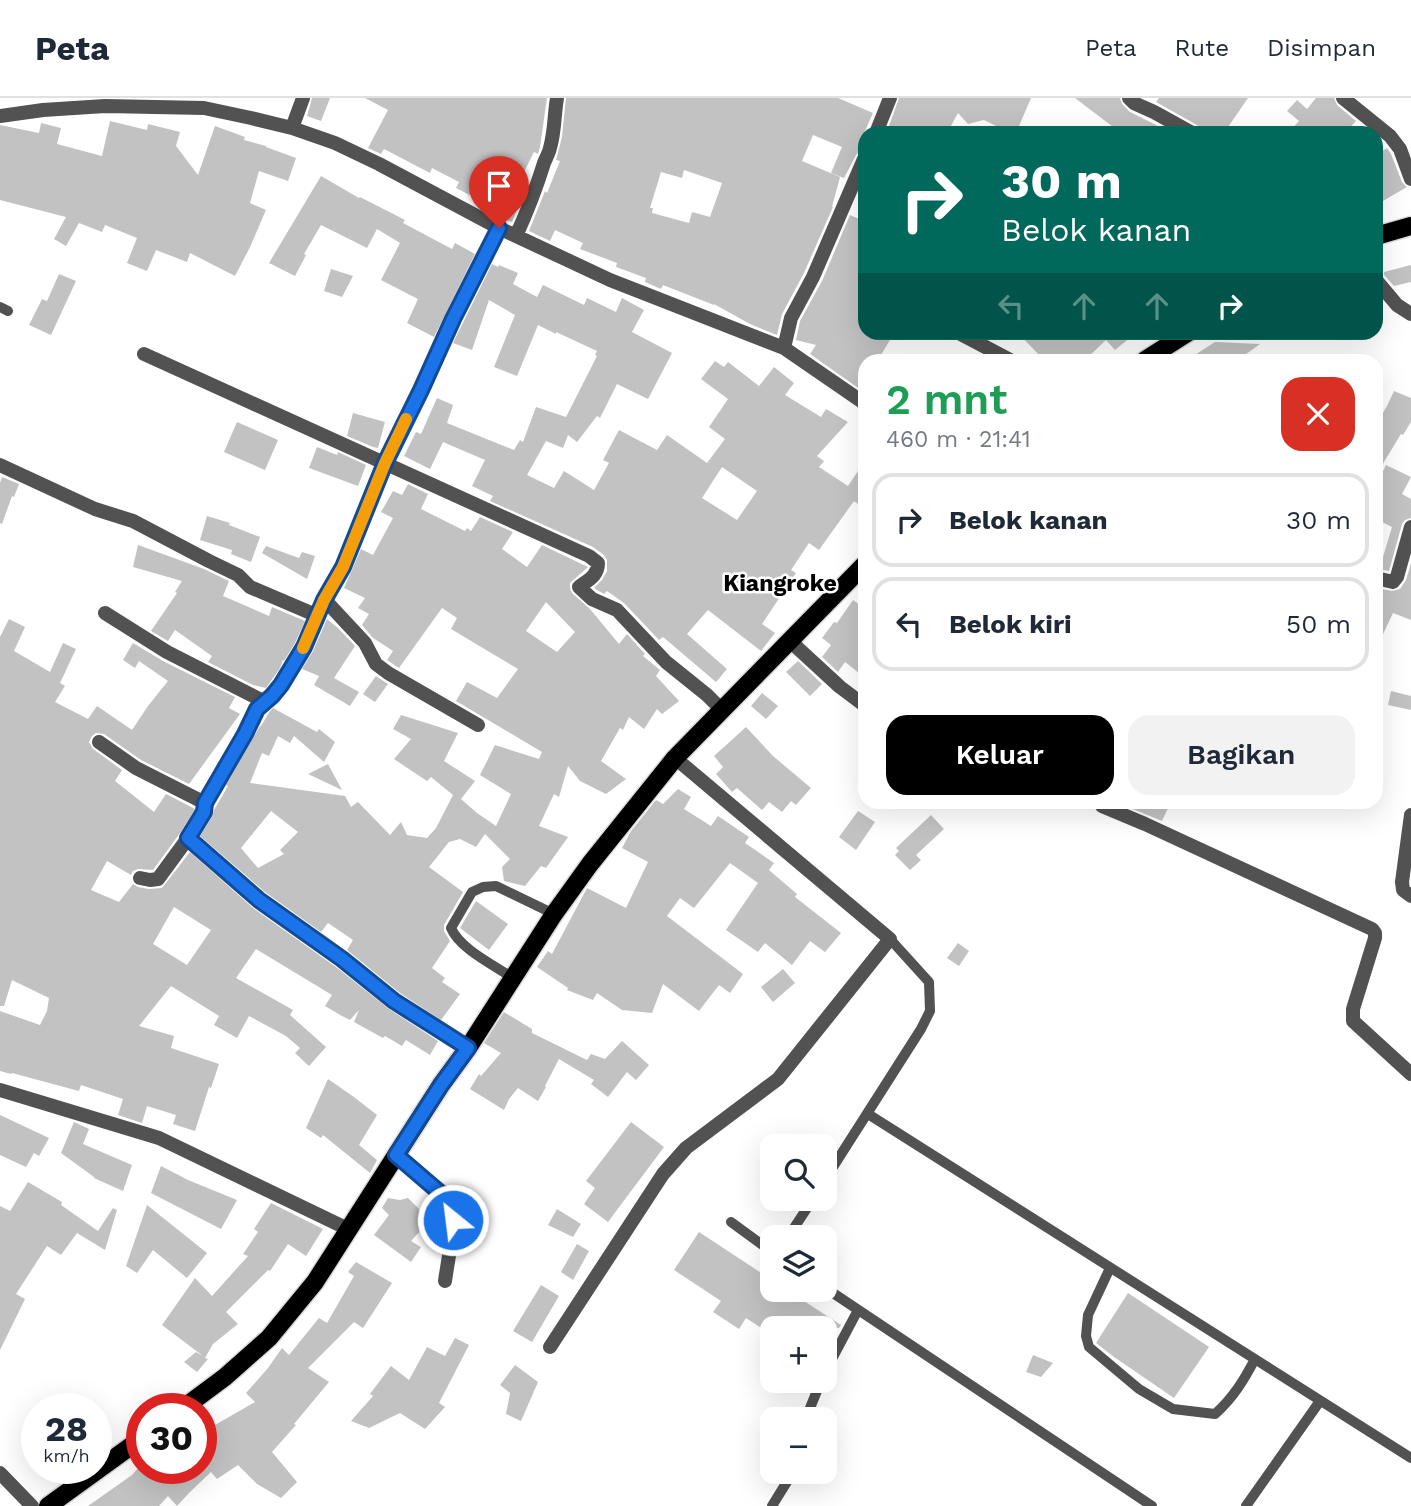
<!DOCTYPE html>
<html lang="id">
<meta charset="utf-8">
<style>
body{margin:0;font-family:"Work Sans",sans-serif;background:#f2f2f3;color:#1f2937;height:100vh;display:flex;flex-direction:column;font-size:26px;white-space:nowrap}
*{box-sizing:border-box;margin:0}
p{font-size:23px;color:#747a83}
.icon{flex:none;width:38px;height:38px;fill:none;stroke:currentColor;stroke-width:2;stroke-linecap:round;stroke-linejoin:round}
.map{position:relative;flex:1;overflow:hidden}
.drawer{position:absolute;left:858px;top:256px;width:525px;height:455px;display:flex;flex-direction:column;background:#fff;border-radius:21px;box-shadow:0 7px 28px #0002}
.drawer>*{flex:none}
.guide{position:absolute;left:858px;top:28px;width:525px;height:214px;border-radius:21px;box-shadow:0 7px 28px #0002;background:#00695c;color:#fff;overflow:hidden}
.tools{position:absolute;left:760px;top:1036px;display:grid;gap:14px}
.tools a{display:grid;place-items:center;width:77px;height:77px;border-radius:14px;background:#fff;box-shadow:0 7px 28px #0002;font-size:35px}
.speed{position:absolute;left:21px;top:1295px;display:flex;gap:14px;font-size:35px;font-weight:700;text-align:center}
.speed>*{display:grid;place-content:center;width:91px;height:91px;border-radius:50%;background:#fff;box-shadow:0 7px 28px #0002;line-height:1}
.speed small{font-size:18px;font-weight:400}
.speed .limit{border:10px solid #d22;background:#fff;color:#111}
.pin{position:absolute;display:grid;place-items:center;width:60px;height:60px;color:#fff;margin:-72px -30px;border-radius:50% 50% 50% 0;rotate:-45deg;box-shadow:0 0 7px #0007}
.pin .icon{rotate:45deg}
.me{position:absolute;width:77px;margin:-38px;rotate:331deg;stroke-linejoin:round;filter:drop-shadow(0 0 5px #0008)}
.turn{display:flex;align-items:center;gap:24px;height:147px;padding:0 28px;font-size:32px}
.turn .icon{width:91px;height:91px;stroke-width:2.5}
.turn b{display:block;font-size:49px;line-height:60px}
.lanes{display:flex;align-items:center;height:66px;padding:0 28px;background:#0003;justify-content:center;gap:35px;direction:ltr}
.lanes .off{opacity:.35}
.round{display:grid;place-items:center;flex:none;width:74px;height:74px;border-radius:21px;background:#f2f2f3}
.headline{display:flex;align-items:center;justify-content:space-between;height:119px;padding:0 28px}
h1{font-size:42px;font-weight:600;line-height:52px;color:#1e9e55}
.cta{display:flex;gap:14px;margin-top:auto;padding:14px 28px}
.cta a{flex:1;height:80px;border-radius:21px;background:#000;color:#fff;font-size:28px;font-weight:600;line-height:80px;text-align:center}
.cta a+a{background:#f2f2f3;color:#1f2937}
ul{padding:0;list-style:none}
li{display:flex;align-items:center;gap:21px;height:94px;margin:0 14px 10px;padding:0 14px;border:4px solid #e0e1e3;border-radius:21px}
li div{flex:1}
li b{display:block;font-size:26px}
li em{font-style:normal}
header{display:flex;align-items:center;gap:42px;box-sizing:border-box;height:98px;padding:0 35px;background:#fff;border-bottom:2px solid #e0e1e3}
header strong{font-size:33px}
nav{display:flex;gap:38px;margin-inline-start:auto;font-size:24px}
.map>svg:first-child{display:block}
.building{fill:#c2c2c2;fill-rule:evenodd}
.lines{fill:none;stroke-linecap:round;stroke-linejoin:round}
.primary-casing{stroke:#dbdbdb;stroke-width:21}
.service{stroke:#525252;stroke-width:10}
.minor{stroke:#525252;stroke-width:14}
.primary{stroke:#000;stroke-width:18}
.route-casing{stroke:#114b97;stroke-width:18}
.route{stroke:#1a73e8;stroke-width:12}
.slow{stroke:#f59e0b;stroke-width:12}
.labels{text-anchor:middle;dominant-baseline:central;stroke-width:5;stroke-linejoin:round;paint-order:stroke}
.quarter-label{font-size:23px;font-weight:bold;fill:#000;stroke:#fff}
</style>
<header>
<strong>Peta</strong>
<nav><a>Peta</a><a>Rute</a><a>Disimpan</a></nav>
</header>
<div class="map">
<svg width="1411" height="1408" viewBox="0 0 1411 1408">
<rect width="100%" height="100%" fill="#fff"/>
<path class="building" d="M312 0H330L321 23 307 18Z
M365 0H547L540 49 538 56 534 54 520 82 527 86 512 124 504 121 507 116 456 90 459 84 432 70 430 75 384 51 381 56 368 50 388 12Z
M566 0H838L873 15 864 35V52L859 53 856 57 844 80 831 75 842 49 813 37 802 63 840 79 832 109H833L804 175 782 216 777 237 750 226 714 206V207L663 187 661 191 645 184 646 180 616 169 617 165 580 151 583 145 555 132 550 143 529 133 545 93 547 95 560 63 556 62 562 39ZM684 72 722 85 710 119 692 114 689 125 652 115 653 110H650L661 74 682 80Z
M899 0H1031L1019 28 1010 35 984 22 968 26 958 15 947 35H926L920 31 914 35H902L889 28Z
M1075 0H1120L1122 6 1130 14 1172 35H1121Z
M1159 0H1248L1224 35H1202L1201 31 1197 27 1156 4Z
M1316 0H1334L1337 7 1356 23 1345 35H1288L1299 23 1287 13 1297 2 1307 11Z
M110 23 147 32 148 26 180 34 176 48 198 77 215 28 245 39 244 42 266 48V49L296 60 288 83 259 73 250 105 266 112 250 149 235 178 190 155 187 164 156 152 147 173 127 165 137 140 105 127 102 134 79 125 66 148 54 141 66 119 0 102V27L39 35 41 25 61 30 57 46 102 58Z
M1387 50 1391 56 1402 84 1407 89 1376 107V57Z
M321 78 359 100 360 99 405 122 403 125 452 151 455 145 475 156 434 239 407 225 418 201 381 182 400 145 377 131 367 150 321 127 304 156 306 157 295 178 269 165Z
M850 117 864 123V234H877L890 242 878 262H864V294L810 256 816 247 796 242 800 223 822 183Z
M492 166 498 169 499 167 518 175 513 186 537 199 543 187 584 207 587 200 616 214 622 200 644 212 632 234 672 255 648 301 617 286 600 320 597 318 577 344 568 337 563 350 546 343 527 377 554 390 564 373 594 392 609 365 603 362 619 332 657 352 667 337 707 365 725 341 709 329 728 301 701 281 715 263 724 269 728 264 759 288 774 269 794 285 785 297 821 319 826 311 848 324 817 358 824 363 819 369 848 388 864 364V411L854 403 819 452 809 445 791 472 796 475 762 526 775 535 761 553 708 512 687 536 727 571 716 584 663 539 659 542 624 505 607 493 604 496 594 490 602 482 607 473V462L604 457 593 449 490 403 493 398 472 388 485 362 443 344 430 371 404 358 416 334 421 336 437 300 453 307 447 325 514 352 520 342 523 344 536 309 566 319 597 258 595 257 597 253 556 234V236L538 227 517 278 494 269 515 217 489 202 472 252 453 245ZM722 369 757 393 737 422 702 400Z
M1411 167V184L1394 188 1384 177V174Z
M331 171 353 178 342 199 324 193Z
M59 176 76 183 51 237 29 227 42 201 47 203Z
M1017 234H1137L1115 252 1106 242 1085 262H1044Z
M1215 244H1217L1260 246 1238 262H1187Z
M1394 293 1411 300V324L1403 337 1401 336 1376 377V326L1387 308Z
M353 315 385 324 378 350 373 349 347 338Z
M237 324 278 342 265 372 224 354Z
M317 349 337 357 338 354 366 367 358 388 309 370Z
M1386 367 1411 379 1402 396 1411 401V420L1405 422 1402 426 1389 473 1376 471V457L1383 459 1392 429 1376 421V387Z
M2 379 19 386 14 399 12 398 2 426 0 425V385Z
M408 386 428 396 421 411 465 433 467 430 471 433 480 419 513 434 502 451 527 469 542 447 588 469 570 485V491L572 495 590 511 619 546 627 536 645 556 643 558 660 572 656 578 679 603 662 616 657 611 644 631 629 619 623 632 620 630 601 663 626 681 606 696 580 683 568 668 559 699 554 696 539 728 568 739 546 770 541 768 525 788 504 783 502 769 510 761 485 736 476 749 460 741 449 744 429 769 463 794 444 827V833L450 843 432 870 445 880 442 884 460 896 441 922 400 895 347 852 353 842 328 825 321 834 265 794 200 738 212 719 214 712 228 688 226 687 260 628H261L270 613 273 610 317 634 319 631 335 644 324 664 294 638 290 645 278 638 269 658 262 655 250 685 345 698 351 709 358 704 390 737 401 724 407 737 427 740 436 730 453 697 431 679 427 683 394 661 411 641 393 631 401 617 458 635 444 663 475 683 461 701 477 715 496 728 511 696 480 677 495 647 539 661 542 654 456 603 467 584 497 600 518 571 451 531 457 520 442 510 399 570 387 562 393 553 373 540 362 527 369 516 358 510 365 500 344 490 361 451 373 457 393 420 381 414 393 393 402 397ZM546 504 575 534 557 554 526 533ZM271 713 298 734 280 752 284 756 258 770 241 750Z
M207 418 230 425 229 427 260 439 251 464 231 456 232 452 200 442Z
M138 447 204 471 229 483 223 498 269 518 272 509 305 523 295 545 284 563 283 562 280 570 266 590 253 587 208 564 212 558 175 532 168 543 151 533 177 495 175 494 182 483 133 469Z
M266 448 299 460 302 454 315 458 307 481 262 455Z
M1411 465V522L1393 515 1376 551V490L1392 493 1400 491 1406 482Z
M853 502 864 510V579L845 564 838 574 822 559 831 547 822 540 834 524 837 525Z
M9 521 25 529 14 553 50 574 63 545 76 551 60 585 65 588 55 604 88 621 97 608 132 632 148 608 168 583 139 563 135 570 123 562 133 545 163 563 235 599 229 610 240 616 189 686 141 662 104 636 96 635 92 638 89 644 93 651 122 672 115 683 154 714 166 696 195 711 180 735 153 772 138 771 133 773 131 777 107 763 91 792 119 804 133 786 138 789 149 791 162 790 190 754 253 810 336 869 389 911 438 943 430 957 406 942 402 948 385 938 383 940 354 924 359 912 350 922 342 918 325 908 332 897 256 851 236 880 293 912 290 917 326 949 309 968 295 955 300 950 286 938 249 918 237 940 214 927 219 918 171 888 139 928 174 938 171 950 219 966 211 990 209 989 195 1033 173 1026 176 1017 147 1008 142 1025 118 1017 123 1001 81 987 79 993 12 975 11 976 0 973V913L40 927 47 913 49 900 12 882 4 908H0V539ZM174 809 211 832 187 867 153 846Z
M327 521 338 530 355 548 334 580 359 594 350 608 314 587 319 578 302 571 313 553Z
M798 563 822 586 810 598 786 574Z
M376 578 388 586 375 604 363 596Z
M1391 593 1411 598V612L1388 607Z
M762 595 778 608 766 621 751 608Z
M746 629 773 658 811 690 796 707 791 703 782 714 769 704 762 712 737 690 732 694 716 676 723 669 714 658Z
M328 666 342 692 308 676Z
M678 691 691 699 684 711 711 728 718 718 749 739 745 745 774 765 769 772 797 796 795 799 841 835 825 854 810 843 792 867 765 845 758 854 726 832 758 785 730 765 694 810 680 800 667 818 743 876 730 895 719 887 699 913 663 886 652 915 622 912 597 895 593 902 567 892 568 890 537 869 548 853 552 856 587 790 626 810 648 764 622 750 631 733 656 702 663 706Z
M1116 704H1152L1168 710 1162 723Z
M858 713 875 724 856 752 839 739Z
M931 717 944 731 916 757 921 762 910 772 895 757 899 753 896 750Z
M476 803 508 826 489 852 460 830Z
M958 845 969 853 959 868 947 860Z
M783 871 795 885 773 904 761 889Z
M504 914 532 931V935L587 962 591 956 605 961 622 943 649 967 636 982 627 974 608 999 591 986 594 982 559 961 545 988 546 989 538 1003 518 990 509 1001 504 1012 470 991 479 976 481 978 501 955 484 945Z
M328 981 354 999 377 1017 359 1047 377 1062 370 1075 323 1037 321 1040 306 1030Z
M0 1017 49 1040 39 1058 34 1055 26 1069 0 1057Z
M74 1024 89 1031 83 1046 132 1067 123 1093 94 1080V1079L61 1055Z
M631 1024 664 1049 608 1124 584 1106 595 1090 586 1083Z
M161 1068 188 1082 237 1102 221 1131 151 1095Z
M28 1084 62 1104 61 1107 98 1133 113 1110 117 1112 105 1152 77 1135 61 1157 47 1148 16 1196 25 1201 0 1252V1108L10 1113Z
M388 1100 400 1102 408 1100 430 1122 411 1143 421 1149 411 1164 374 1137 389 1117 382 1110Z
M271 1105 323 1131 306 1158 288 1146 270 1173 268 1172 226 1214 238 1226 213 1246 205 1260 208 1261 197 1274 184 1264 196 1254 203 1258 162 1227 195 1180 212 1198 248 1158 243 1156 258 1134 254 1131Z
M147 1107 207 1155 187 1180 153 1152 137 1175 126 1168Z
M557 1111 581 1126 573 1139 548 1127Z
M699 1134 772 1182V1192H787L841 1227 839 1230H772V1237L746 1220 739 1231 713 1214 721 1203 674 1172Z
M577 1146 589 1153 573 1182 561 1174Z
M356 1164 392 1185 363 1230 354 1224 308 1270 329 1284 294 1326 296 1327 272 1354 297 1384 281 1400 257 1386 238 1367 217 1381 211 1374 190 1394 177 1408 168 1398 159 1408H88L132 1377 138 1370H201V1335L255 1304 246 1295 268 1270 282 1250 289 1257 319 1220 327 1225 354 1178 348 1174Z
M541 1187 559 1198 532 1244 513 1233Z
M1128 1195 1209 1249 1174 1300 1114 1259 1096 1245Z
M455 1240 469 1247 439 1305 445 1309 425 1331 400 1315 369 1330 351 1323 373 1298 370 1296 391 1268 409 1282 427 1249 445 1258Z
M1033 1257 1053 1265 1041 1279 1026 1274Z
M515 1267 538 1284 521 1323 506 1316 510 1295 500 1287Z"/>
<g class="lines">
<g class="primary-casing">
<path id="primary" d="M1376 138 1411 128
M1145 262 1189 234
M182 1311 225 1279 269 1240 315 1184 441 987 468 950 554 816 590 766 675 660 864 467
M48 1408 142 1340"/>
</g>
<path class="service" d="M0 209 8 213
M513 880C494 867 460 851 451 830L472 794 483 789 496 788 554 816
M868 1016 1411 1360
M824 1083 921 931 930 913 929 884 890 841
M731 1124 772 1154
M788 1139 813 1101
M1110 1170 1088 1217 1086 1238 1089 1249 1139 1291 1173 1311 1215 1316C1233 1300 1244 1282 1255 1261
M824 1189 1152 1408
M824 1276 858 1212
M812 1321 810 1310 821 1283
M772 1408 793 1374
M1246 1408 1320 1303"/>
<path class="minor" d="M1129 0 1134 5 1154 14 1192 35
M1343 0 1390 38 1400 51 1411 81
M0 18 43 12 105 8 204 10 251 20 292 30 335 45 379 66 499 130 610 182 784 250 864 305
M292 30 303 0
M876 35 890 0
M516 138C527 114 536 91 544 65 546 60 549 55 550 50 555 33 554 17 557 0
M1376 182 1397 207 1411 216
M957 234 1010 262
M784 250 791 220 813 179 864 61
M144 256 589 458 598 465C598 478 588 482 579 489L592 501 617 512 666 564 707 597 722 612
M0 367 95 411 133 423 209 463 238 477 250 489 318 518
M1376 480 1393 484 1397 479 1411 429
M325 502 365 545 376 566 388 575 478 627
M105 515 167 554 265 604
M790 543 840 589 864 607
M99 644 136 670 205 705
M1102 708 1145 726 1372 831 1375 835V840L1353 911V923L1411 976
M1411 717 1402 784 1403 792 1411 798
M188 740 204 714 205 705 245 636 257 611 272 598 281 587 304 549 325 502 343 469 385 365 421 292 453 221 499 130
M140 780 150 782 158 781 188 740 259 802 342 861 394 903 468 950
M0 992 159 1040 348 1131
M396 1057C408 1068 448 1097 452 1111 456 1123 447 1168 445 1183
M550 1249 663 1076 686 1050 778 981 890 841 675 660
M0 1375 32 1408"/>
<use href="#primary" class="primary"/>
</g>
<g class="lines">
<g class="route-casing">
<path id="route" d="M453 1122 452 1110 445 1099 396 1057 441 987 468 950 394 903 342 861 259 802 188 740 204 714 205 705 245 636 257 611 272 598 281 587 304 549 324 502 343 469 385 365 421 292 453 221 499 130"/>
</g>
<use href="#route" class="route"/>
<path class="slow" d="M303 550 324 502 343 469 385 365 406 321"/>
</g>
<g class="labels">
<g class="quarter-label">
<text x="780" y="485">Kiangroke</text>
</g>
</g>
</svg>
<div class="tools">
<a><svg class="icon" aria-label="search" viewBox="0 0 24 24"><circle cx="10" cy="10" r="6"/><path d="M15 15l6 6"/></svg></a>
<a><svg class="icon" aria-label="layers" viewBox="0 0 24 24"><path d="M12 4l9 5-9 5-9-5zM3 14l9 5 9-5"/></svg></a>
<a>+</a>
<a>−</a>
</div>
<div class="speed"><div>28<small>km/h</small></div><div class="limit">30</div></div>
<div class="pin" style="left:499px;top:130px;background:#d93025"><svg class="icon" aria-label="arrive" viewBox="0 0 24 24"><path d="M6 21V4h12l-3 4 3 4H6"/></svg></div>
<svg class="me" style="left:453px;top:1122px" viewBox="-20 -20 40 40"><circle r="17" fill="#1a73e8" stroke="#fff" stroke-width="3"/><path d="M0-11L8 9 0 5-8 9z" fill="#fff"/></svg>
<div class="guide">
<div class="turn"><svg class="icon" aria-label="right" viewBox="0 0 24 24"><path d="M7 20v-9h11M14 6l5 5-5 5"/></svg><div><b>30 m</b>Belok kanan</div></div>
<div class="lanes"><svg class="icon off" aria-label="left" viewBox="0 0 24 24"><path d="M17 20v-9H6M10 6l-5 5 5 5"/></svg><svg class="icon off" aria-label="ahead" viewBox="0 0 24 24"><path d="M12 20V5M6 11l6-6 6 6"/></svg><svg class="icon off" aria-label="ahead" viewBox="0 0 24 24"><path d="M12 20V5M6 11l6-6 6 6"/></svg><svg class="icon" aria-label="right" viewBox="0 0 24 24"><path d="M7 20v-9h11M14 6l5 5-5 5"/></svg></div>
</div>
<section class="drawer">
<div class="headline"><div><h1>2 mnt</h1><p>460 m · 21:41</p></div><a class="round" style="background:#d93025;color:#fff"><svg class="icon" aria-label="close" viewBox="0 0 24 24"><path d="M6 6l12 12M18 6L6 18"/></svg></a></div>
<ul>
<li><svg class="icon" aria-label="right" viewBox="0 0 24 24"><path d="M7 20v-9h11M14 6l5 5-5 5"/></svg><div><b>Belok kanan</b></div><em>30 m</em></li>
<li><svg class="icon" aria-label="left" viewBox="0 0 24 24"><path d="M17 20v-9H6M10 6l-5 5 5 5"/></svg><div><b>Belok kiri</b></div><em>50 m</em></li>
</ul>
<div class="cta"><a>Keluar</a><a>Bagikan</a></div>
</section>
</div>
